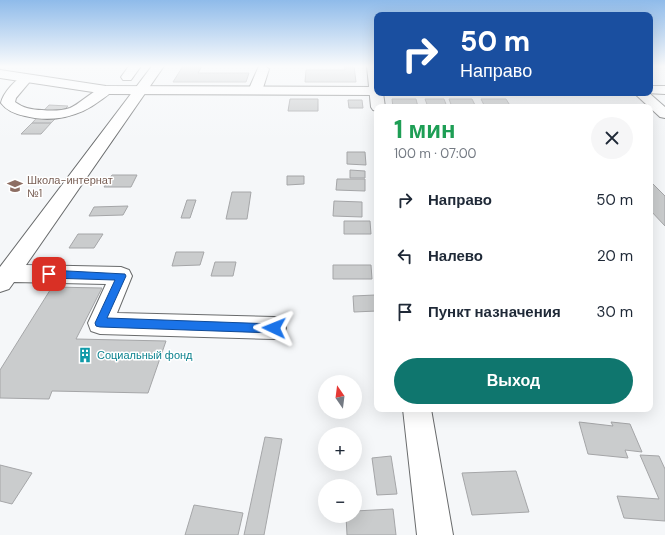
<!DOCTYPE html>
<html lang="ru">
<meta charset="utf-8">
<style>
body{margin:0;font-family:"DM Sans",sans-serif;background:#f6f6f7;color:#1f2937;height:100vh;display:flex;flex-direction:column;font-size:15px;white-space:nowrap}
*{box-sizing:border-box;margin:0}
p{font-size:13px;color:#747a83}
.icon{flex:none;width:22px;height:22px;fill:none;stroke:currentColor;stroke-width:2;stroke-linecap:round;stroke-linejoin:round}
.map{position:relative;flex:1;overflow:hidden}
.panel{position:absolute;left:374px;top:104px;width:279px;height:308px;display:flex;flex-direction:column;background:#fff;border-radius:8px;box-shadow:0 4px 16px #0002}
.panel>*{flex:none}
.guide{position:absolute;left:374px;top:12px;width:279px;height:84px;border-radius:8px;box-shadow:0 4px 16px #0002;background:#1a4fa0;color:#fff;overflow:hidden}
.needle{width:26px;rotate:346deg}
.controls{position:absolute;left:318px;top:375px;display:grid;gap:8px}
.controls a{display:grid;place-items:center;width:44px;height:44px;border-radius:50%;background:#fff;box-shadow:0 4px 16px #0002;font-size:20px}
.pin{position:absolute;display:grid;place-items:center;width:34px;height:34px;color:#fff;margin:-17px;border-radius:8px;box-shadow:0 2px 6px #0006}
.me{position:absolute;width:44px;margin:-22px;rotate:272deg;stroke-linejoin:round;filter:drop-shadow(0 0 3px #0008)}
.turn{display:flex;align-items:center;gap:14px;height:84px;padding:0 20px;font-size:18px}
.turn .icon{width:52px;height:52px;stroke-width:2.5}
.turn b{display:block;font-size:28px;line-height:34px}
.round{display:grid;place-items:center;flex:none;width:42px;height:42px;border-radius:21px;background:#f6f6f7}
.summary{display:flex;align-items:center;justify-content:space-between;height:68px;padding:0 20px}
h1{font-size:24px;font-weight:800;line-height:30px;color:#1e9e55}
.button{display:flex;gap:8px;margin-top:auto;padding:8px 20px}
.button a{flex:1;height:46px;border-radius:24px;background:#0f766e;color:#fff;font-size:16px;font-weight:800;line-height:46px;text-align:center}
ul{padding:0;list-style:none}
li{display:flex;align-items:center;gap:12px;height:56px;padding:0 20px}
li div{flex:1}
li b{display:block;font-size:15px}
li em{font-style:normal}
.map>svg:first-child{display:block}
.building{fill:#cacccd;stroke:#a5a6a8}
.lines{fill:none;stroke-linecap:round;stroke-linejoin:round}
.minor-casing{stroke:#696b6c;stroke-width:2}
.major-casing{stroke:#696b6c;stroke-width:2}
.minor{fill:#fff;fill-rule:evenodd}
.major{fill:#fff;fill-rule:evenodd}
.route{fill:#1a73e8;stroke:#114b97}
.labels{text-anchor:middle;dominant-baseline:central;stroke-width:3;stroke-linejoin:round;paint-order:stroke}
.education-label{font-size:11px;fill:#785e54;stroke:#fff;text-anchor:start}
.culture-label{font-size:11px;fill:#0d838f;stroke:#fff;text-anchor:start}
</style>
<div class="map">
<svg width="665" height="535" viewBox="0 0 665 535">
<rect width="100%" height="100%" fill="#f5f7f9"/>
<path class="building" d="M183 66H202L198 73H249L246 82H173Z
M345 66H354L356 82H305L306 70H345Z
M290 99H318V111H288Z
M392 99H416L418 107H393Z
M425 99H444L447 107H428Z
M449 99H472L476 107H452Z
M481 99H506L511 107H485Z
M348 100H362L363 108H349Z
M49 105 68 106 51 123H32Z
M32 123H51L41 134H21Z
M347 152H365L366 165 347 164Z
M350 170 365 171V178H350Z
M112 175H137L131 187H104Z
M287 176H304V184L287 185Z
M337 179H365V191L336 190Z
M650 181 665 196V226L650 210Z
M232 192H251L247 219H226Z
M187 200H196L190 218H181Z
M334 201 362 202V217L333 216Z
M128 206 123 215 89 216 94 207Z
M344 221H370L371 234H344Z
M78 234H103L94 248H69Z
M176 252H204L200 265 172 266Z
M215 262H236L233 276H211Z
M333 265H371L372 279H333Z
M52 287 102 288 76 339 166 341 148 393 52 391 49 399 0 398V370Z
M375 295 377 311 354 312 353 296Z
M579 422 613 426 611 422 630 424 642 452 625 450 628 458 588 454Z
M265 437 282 439 264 535H244Z
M640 455 659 456 665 469V521L624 518 617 496 659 499Z
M391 456 397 494 377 495 372 458Z
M0 465 32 473 12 504 0 501Z
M516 471 529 512 472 515 462 473Z
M194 505 243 513 238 535H185Z
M393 509 396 535H347L346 516H355V511Z"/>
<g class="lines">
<g class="minor-casing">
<path id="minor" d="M129 66H141L131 80H123L121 77Z
M152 66H164L26 265 121 267 129 270 132 276 117 313 274 317 283 320 286 328 283 336 274 339 100 334 91 331 88 323 106 284 14 282 9 289 0 292V267Z
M259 66H265L269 69 262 91 260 94H250L248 91Z
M367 66H377V93H383L385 107H377V111L373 110 371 107Z
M26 75 31 76 32 79 16 98 15 102C23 108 32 110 42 110 51 111 61 111 70 108 82 103 98 84 111 87L113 90C110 94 105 97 101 100 79 117 52 123 25 116 15 114 7 111 1 103 3 93 16 78 26 75Z
M634 93H649L665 107V118L660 117Z
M403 409H431L453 535H417Z"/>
</g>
<g class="major-casing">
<path id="major" d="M0 70 106 86 377 87V93H382L377 95 106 94 0 78Z
M650 86H665V94L646 93H650Z"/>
</g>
<use href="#minor" class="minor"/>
<use href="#major" class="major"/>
</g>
<linearGradient id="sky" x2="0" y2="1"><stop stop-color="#8fbbea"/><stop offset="0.47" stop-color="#fafbfc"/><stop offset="1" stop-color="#fafbfc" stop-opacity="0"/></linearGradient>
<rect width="665" height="141" fill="url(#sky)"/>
<path class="route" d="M49 270 125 274 126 276 107 318 274 324 277 325 279 328 277 331 274 333 100 327 96 326 95 323 115 280 49 278 44 274Z"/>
<defs>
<g id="school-bare" transform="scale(1.2)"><path d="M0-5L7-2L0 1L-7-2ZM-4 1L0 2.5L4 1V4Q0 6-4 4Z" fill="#8d6e63" stroke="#fff" stroke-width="2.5" paint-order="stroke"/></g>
<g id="building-bare" transform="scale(1.2)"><path d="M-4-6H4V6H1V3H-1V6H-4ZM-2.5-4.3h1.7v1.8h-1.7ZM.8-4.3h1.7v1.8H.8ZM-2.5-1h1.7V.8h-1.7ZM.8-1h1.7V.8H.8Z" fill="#0f9aa8" stroke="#fff" stroke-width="2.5" paint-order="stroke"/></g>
</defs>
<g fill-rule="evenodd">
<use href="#school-bare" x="15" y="186"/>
<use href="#building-bare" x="85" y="355"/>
</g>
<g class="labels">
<g class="education-label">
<text x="27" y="180">Школа-интернат<tspan x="27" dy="13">№1</tspan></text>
</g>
<g class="culture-label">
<text x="97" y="355">Социальный фонд</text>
</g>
</g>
</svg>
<div class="controls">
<a><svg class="needle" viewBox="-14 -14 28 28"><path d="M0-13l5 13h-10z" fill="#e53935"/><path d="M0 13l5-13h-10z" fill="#747a83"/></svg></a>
<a>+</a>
<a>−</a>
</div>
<div class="pin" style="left:49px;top:274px;background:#d93025"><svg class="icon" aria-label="arrive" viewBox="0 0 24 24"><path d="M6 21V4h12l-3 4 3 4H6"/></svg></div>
<svg class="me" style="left:274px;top:328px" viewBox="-20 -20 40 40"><path d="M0-17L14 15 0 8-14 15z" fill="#1a73e8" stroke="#fff" stroke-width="4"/></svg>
<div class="guide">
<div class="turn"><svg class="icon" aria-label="right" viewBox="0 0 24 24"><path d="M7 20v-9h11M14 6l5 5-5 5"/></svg><div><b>50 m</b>Направо</div></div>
</div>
<section class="panel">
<div class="summary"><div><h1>1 мин</h1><p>100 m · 07:00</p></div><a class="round"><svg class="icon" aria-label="close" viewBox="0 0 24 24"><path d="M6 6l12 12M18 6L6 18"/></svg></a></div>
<ul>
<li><svg class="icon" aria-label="right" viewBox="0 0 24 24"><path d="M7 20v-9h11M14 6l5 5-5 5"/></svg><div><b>Направо</b></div><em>50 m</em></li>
<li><svg class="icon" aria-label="left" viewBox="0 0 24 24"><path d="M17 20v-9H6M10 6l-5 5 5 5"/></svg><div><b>Налево</b></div><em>20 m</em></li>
<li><svg class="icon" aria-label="arrive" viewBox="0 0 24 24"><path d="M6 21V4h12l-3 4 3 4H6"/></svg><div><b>Пункт назначения</b></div><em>30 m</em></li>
</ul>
<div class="button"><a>Выход</a></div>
</section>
</div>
